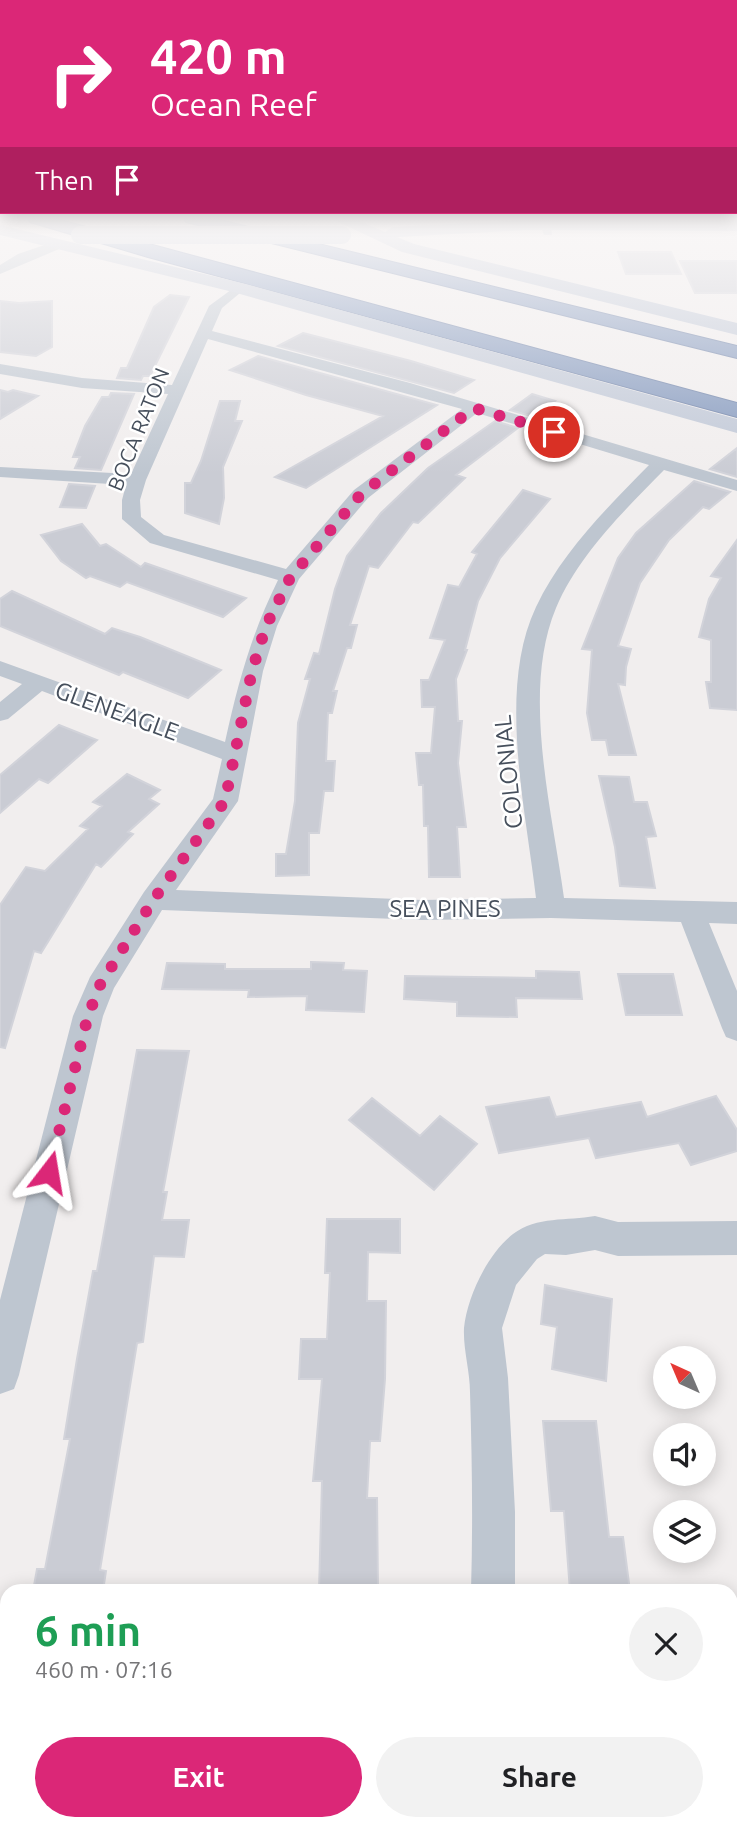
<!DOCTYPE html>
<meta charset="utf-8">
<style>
body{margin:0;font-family:Ubuntu,sans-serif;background:#f2f2f2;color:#202124;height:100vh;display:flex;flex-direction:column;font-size:26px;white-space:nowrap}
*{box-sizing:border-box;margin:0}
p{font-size:23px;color:#757577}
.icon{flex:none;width:38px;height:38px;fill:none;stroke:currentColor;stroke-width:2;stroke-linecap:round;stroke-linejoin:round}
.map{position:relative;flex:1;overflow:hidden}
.panel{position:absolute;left:0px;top:1584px;width:738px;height:247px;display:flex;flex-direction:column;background:#fff;border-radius:21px 21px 0 0;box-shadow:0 4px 18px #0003}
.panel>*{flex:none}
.banner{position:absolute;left:0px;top:0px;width:738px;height:214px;box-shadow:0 4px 18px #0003;background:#db2777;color:#fff;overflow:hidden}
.needle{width:46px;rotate:316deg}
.fabs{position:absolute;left:653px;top:1346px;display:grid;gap:14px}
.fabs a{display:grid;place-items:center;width:63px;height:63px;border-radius:50%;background:#fff;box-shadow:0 4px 18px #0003;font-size:35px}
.pin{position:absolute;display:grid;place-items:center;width:60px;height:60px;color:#fff;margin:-30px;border:4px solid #fff;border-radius:50%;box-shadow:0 2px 7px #0007}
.me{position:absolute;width:77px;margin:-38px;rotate:14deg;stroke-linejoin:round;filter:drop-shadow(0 0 5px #0008)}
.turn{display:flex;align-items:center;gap:24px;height:147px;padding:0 35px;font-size:32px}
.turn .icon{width:91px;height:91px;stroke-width:2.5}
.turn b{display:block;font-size:49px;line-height:60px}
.then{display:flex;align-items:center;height:66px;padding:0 35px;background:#0003;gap:14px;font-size:26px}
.round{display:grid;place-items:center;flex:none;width:74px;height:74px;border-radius:37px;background:#f2f2f2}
.overview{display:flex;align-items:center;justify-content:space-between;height:119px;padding:0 35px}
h1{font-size:42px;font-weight:700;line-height:52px;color:#1e9e55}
.primary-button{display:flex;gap:14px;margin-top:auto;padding:14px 35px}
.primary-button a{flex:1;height:80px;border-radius:42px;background:#db2777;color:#fff;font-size:28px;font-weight:700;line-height:80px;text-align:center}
.primary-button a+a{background:#f2f2f2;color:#202124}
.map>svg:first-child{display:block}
.building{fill:#caccd4;stroke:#d2d3da;stroke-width:2}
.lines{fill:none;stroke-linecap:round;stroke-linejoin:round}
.highway-casing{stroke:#7084aa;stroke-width:2}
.street{fill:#bec6d0;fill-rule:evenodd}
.secondary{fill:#c0c8d7;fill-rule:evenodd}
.highway{fill:#8499be;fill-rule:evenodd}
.secondary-bridge{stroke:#c0c8d7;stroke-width:18}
.route{stroke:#db2777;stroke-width:12;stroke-dasharray:0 21.6}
.labels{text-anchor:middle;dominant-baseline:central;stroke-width:5;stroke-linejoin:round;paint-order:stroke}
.far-street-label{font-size:21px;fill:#464f5c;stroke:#fff}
.street-label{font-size:24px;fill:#464f5c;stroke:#fff}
</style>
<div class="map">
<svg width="737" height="1830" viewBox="0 0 737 1830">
<rect width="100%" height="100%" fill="#f1eeee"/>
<path class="building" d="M618 252H671L681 274H626Z
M680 261H737V293H695Z
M170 295 189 297 150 376H143L141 380 117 378 121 368H127L154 307Z
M0 301 19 303 52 301V347L36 356 0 352Z
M303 333 411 361 474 380 454 393 278 346Z
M258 356 437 405 306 488 275 477 383 416 306 395 230 370Z
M0 390 8 392 13 390 38 396 0 419Z
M111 393 134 394 101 470 75 468 80 457H73L85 426 102 397H109Z
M532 394 555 401 534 417 510 410Z
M220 401H240L235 421H242L223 467 224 498 219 524 185 513V483H191L201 461Z
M495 421 518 428 456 475 465 478 418 523 413 522 378 568 369 566 350 625H357L351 648H347L333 691H337L332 713H328L326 761H335L333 791H324L319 833H309V875L276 876V854H286L295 801 298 723 310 679H305L314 653 319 654 335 589 347 556 381 513 428 468Z
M737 448V477L710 469Z
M694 481 730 492 709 509 703 507 669 540 640 583 618 646 631 649 626 667 625 685 618 684 636 755H609L606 740H592L587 713 592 650 582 649 618 558 636 533Z
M69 484 95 486 86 508 60 507Z
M523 490 550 499 500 558 478 601 465 650H467L456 679 458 721H462L458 763 466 827H457L460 877H429L428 826H424L423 785H419L416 753H431L435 707H422L421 680H429L445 640 430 638 448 585 459 587 477 554 472 552Z
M82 524 100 546 106 544 141 567 145 563 246 598 223 617 127 582 120 587 90 576 86 578 61 561 41 535Z
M737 540V710L710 708 706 682H711V640L699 637 709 599 721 578 711 576Z
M12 591 105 634 112 628 140 637 221 670 188 698 123 672 119 675 0 626V599Z
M59 725 97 740 48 783 39 779 0 813V775Z
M127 774 160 790 149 799 159 804 128 832 133 834 101 867 96 864 41 953 34 951 5 1048 0 1047V905L26 867 45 871 88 829 80 826 102 806 93 802Z
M599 776 629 777 634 802H647L656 836 646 837 655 888 620 886 615 847Z
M311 962 344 963 343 970 367 971 364 1012 306 1010 307 996 248 997 249 990 162 989 167 963 225 964V969H311Z
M536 971 579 972 582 999 516 998 517 1017 457 1016V1002L404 999 405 976 536 978Z
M618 974H673L682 1015H626Z
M137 1050 189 1051 163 1192H167L162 1220H189L184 1257 154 1256 143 1342 137 1343 100 1570 106 1571 103 1591H33L37 1569H45L70 1439H64L77 1359 93 1271H97Z
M716 1096 737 1130V1151L691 1165 679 1143 596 1158 589 1138 499 1153 486 1107 549 1097 556 1117 641 1102 647 1117Z
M372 1098 420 1136 440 1116 477 1144 434 1190 349 1120Z
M327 1219H400V1253L368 1252 367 1301H386L385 1379 380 1441H370L367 1498H377L378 1590 319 1591 322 1481H313L322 1379H299L301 1339H327L330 1273H325Z
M545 1285 612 1299 606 1381 552 1369 557 1327 541 1324Z
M543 1421H596L609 1537H623L630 1591H570L564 1511H551Z"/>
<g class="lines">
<g class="highway-casing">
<path id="highway" d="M28 218H53L737 403V417L148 257 30 222Z
M184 218H212L737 346V358L186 222Z"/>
</g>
<path class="street" d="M538 218H550L552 235H544Z
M59 240 65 244 64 247 0 274V265L18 254Z
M239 284 246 288 222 308 212 331 410 383 737 480V491L664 470C624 511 579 554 556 608 521 692 552 809 564 898L737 902V924L709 923 737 991V1041L726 1037 722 1028 681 922 551 918 422 920 162 910 114 988 103 1016 19 1375 14 1389 0 1394V1300L73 1016 90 977 144 892 213 799 222 759 42 691 8 719 0 721V702L22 684 0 676V661L225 742C238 683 251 635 278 580L150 543 122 519V500L126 485 0 477V467L131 474 168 394 82 388 0 374V364L82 378 172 385 209 306ZM208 339 462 409 354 490 286 569 164 535 141 517 140 500 146 480ZM477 413 649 465C607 508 562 552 536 607 497 689 526 810 536 898L422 900 176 890 238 801 263 671 277 626 299 579 368 498Z
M595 1216 618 1222 737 1221V1255L618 1256 595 1250 566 1255 545 1254 537 1259 516 1285 502 1328 508 1378 515 1512V1591H471C473 1524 472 1458 470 1392 470 1371 463 1349 464 1328 467 1297 488 1253 513 1234 537 1216 567 1221 595 1216Z
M504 1824H552L553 1830H505Z"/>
<path class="secondary" d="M330 218H352L385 232 393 227 527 220 737 221V231L527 230 397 237 414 244 737 323V335L402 252Z
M0 225 246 284 737 419V433L233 292 0 235Z"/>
<use href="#highway" class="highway"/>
<path class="secondary-bridge" d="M80 235H342"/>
</g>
<linearGradient id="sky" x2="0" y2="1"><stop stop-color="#81bdea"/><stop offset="0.46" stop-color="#f9f7f7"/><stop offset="1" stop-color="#f9f7f7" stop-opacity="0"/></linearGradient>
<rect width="737" height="474" fill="url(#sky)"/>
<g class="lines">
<path class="route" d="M49 1172 88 1016 100 985 154 899 225 801 252 671 266 626 290 578 361 494 474 408 554 432"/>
</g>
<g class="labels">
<g class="far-street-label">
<text transform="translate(138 429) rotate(-68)">BOCA RATON</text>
</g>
<g class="street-label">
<text transform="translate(117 711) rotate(20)">GLENEAGLE</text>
<text transform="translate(508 772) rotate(-96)">COLONIAL</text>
<text x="445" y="908">SEA PINES</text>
</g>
</g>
</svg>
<div class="fabs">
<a><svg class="needle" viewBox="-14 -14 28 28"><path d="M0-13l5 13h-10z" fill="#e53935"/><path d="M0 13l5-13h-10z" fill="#757577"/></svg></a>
<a><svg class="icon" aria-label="sound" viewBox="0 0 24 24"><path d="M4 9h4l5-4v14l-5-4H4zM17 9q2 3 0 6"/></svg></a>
<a><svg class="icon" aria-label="layers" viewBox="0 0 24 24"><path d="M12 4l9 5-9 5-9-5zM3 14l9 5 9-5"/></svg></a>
</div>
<div class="pin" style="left:554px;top:432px;background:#d93025"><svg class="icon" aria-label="arrive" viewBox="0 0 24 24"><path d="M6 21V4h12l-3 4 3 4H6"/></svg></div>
<svg class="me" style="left:49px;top:1172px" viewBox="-20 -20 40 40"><path d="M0-17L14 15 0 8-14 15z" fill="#db2777" stroke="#fff" stroke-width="4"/></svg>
<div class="banner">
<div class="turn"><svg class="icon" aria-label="right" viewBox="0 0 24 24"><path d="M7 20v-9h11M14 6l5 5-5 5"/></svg><div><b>420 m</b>Ocean Reef</div></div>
<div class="then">Then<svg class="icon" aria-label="arrive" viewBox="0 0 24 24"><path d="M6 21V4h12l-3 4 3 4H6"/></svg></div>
</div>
<section class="panel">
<div class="overview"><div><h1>6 min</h1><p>460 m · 07:16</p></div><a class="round"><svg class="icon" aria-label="close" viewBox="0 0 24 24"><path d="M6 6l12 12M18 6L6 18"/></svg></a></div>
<div class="primary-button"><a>Exit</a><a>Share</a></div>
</section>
</div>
